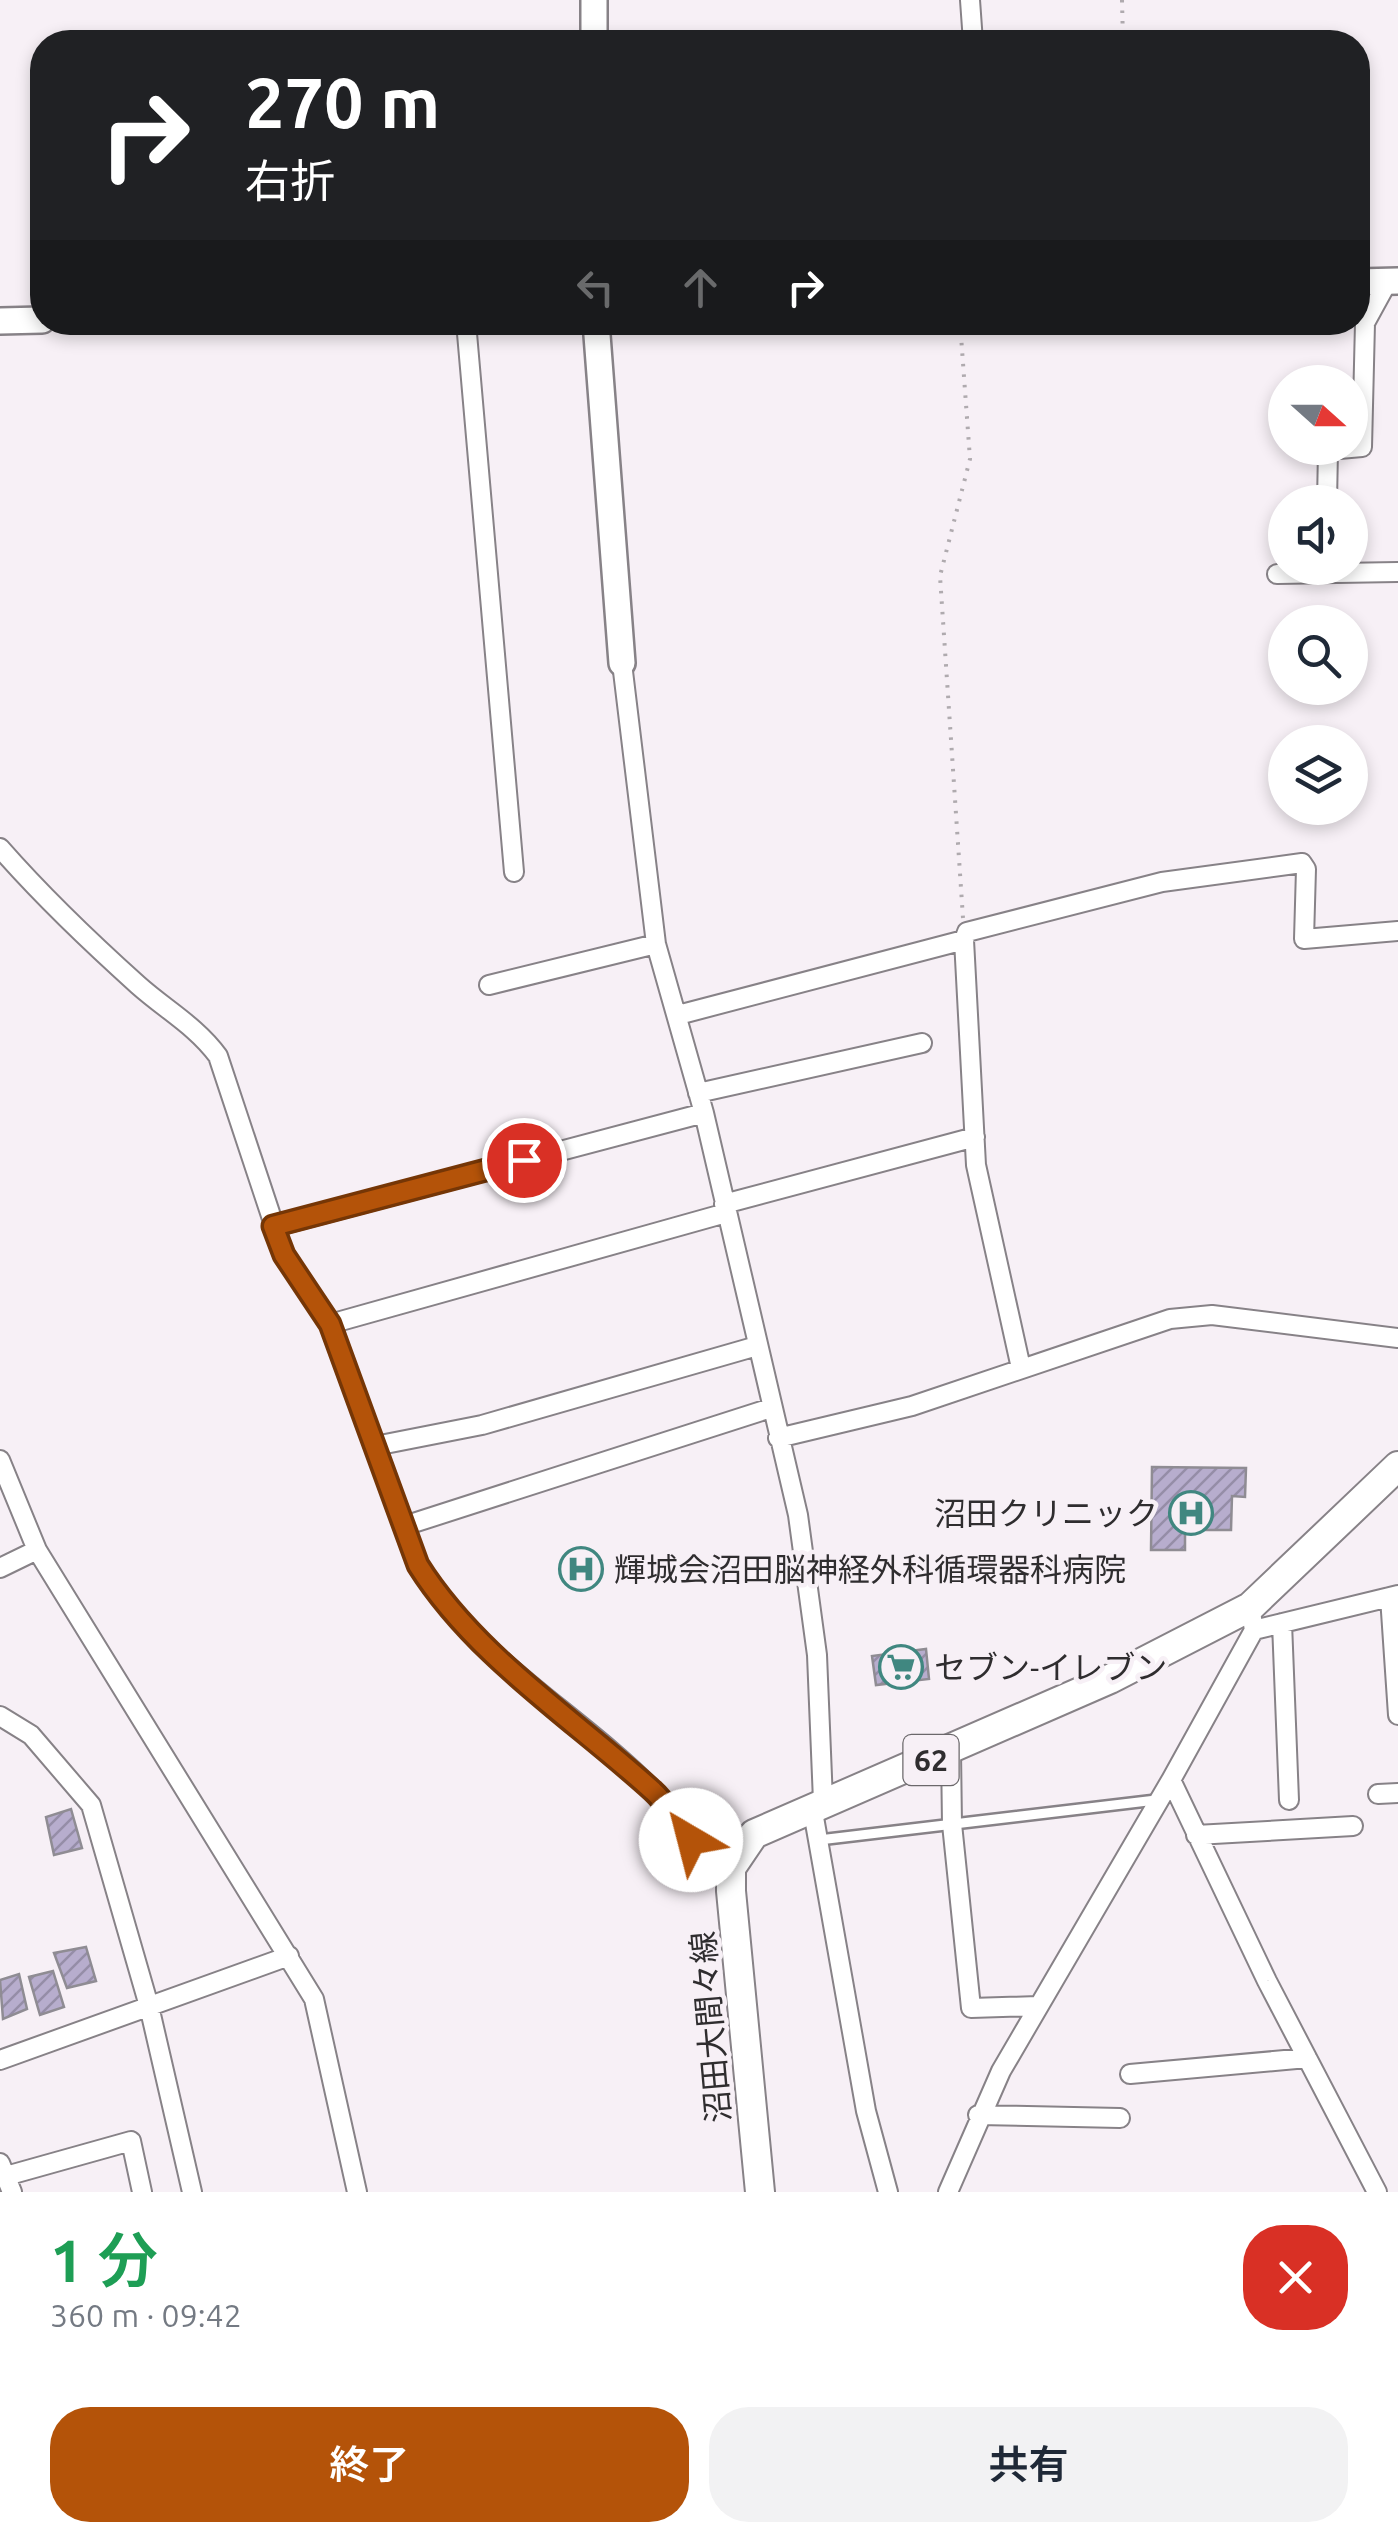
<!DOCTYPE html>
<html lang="ja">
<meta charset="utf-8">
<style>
body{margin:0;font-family:Ubuntu,"Noto Sans JP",sans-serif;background:#f2f2f3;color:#1f2937;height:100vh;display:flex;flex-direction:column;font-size:38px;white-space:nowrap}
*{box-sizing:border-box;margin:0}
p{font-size:32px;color:#747a83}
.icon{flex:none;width:55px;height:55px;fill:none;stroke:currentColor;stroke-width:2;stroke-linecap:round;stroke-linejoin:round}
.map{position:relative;height:2192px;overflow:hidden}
.details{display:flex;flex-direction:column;background:#fff;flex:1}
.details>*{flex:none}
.guide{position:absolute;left:30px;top:30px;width:1340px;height:305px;border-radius:40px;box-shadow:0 5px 15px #0003;background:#202124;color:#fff;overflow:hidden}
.needle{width:65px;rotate:111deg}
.fabs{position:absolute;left:1268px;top:365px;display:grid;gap:20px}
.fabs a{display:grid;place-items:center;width:100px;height:100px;border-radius:50%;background:#fff;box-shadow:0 5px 15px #0003;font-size:50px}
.pin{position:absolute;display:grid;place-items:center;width:85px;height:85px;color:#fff;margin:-42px;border:5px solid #fff;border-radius:50%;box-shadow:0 2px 10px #0007}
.me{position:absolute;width:110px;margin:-55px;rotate:323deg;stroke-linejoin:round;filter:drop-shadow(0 0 8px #0008)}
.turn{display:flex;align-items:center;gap:35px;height:210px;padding:0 50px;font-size:45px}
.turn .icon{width:130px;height:130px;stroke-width:2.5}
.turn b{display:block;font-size:70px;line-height:85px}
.lanes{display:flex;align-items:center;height:95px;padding:0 50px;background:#0003;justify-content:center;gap:50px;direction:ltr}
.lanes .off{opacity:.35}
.round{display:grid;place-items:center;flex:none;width:105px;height:105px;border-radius:40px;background:#f2f2f3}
.summary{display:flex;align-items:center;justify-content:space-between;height:170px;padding:0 50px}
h1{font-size:60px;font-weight:600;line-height:75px;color:#1e9e55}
.cta{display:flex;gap:20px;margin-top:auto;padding:20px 50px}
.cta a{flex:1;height:115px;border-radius:40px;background:#b45309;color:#fff;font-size:40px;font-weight:600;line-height:115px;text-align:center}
.cta a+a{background:#f2f2f3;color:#1f2937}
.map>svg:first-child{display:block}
.building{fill:url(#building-hatch);stroke:#8f8c93;stroke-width:2.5}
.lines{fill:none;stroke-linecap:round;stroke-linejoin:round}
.lane-casing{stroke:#878287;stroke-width:14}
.street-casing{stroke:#878287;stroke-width:22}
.secondary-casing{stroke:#878287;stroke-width:30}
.primary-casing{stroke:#878287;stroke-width:32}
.path{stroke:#afaaae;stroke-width:4;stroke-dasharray:2.5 8;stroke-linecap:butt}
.lane{stroke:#fff;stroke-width:9}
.street{stroke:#fff;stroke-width:18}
.secondary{stroke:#fff;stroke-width:25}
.primary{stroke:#fff;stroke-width:28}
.route-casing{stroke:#753606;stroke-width:25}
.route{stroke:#b45309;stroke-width:18}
.labels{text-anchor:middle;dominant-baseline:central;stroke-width:9;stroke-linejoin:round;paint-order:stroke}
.shield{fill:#f7f0f6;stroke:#6b686b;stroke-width:2.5}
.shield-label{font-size:30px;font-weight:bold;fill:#2f2d2f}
.poi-label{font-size:32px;fill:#2f2d2f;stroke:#f7f0f6;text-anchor:start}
.street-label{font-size:32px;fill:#2f2d2f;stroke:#f7f0f6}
</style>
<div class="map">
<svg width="1398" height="2192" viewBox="0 0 1398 2192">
<defs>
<pattern id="building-hatch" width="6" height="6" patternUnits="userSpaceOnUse" patternTransform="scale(2.5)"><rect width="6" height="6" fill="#b7adcd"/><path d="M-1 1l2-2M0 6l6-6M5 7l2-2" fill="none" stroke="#958da7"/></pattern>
</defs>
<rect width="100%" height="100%" fill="#f7f0f6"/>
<path class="building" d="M1152 1467 1246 1468 1245 1497 1232 1496 1231 1530H1185V1550H1151Z
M926 1649 929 1679 876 1685 872 1656Z
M71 1809 82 1848 54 1855 46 1817Z
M86 1947 96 1981 67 1988 54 1953Z
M53 1971 64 2007 40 2015 29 1977Z
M19 1974 27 2009 3 2019 0 1980Z"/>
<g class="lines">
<g class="lane-casing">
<path id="lane" d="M819 1840 1156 1800"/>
</g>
<g class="street-casing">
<path id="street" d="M970 0 973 42
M466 322 514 872
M1327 502 1328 450 1362 447 1365 323 1388 281
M1277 574 1398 572
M622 663 656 944 704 1113 798 1515 817 1655 823 1801
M0 848C43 897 89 941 138 985 166 1010 196 1026 218 1056L284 1255 330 1324 418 1565C476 1660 580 1714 656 1793 686 1825 688 1845 731 1868
M964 940 976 1165 1021 1368
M489 985 656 944
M678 1015 964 940 967 932 1162 882 1302 863 1306 869 1304 939 1398 931
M698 1093 922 1043
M724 1204 975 1137
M273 1227 704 1113
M330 1324 726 1213
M778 1438 912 1406 1170 1319 1212 1315 1398 1338
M375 1446 482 1425 757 1346
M0 1460 37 1550 314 1999 357 2192
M404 1526 771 1408
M0 1568 37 1550
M1390 1597 1398 1715
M1250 1607 1254 1630 1171 1780 1267 1981 1377 2192
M1282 1623 1289 1800
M1254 1630 1398 1595
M0 1716 31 1735 91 1805 149 2006 192 2192
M951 1752 952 1824 971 2008 1038 2006
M1378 1794 1398 1793
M812 1806 866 2111 888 2192
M1196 1835 1353 1826
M0 2060 289 1956
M1130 2074 1307 2058
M978 2115 1120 2118
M0 2163 12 2192
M6 2176 131 2141 142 2192
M948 2192 1001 2071 1171 1780"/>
</g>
<g class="secondary-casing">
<path id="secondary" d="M594 0V42
M1358 282 1398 281
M0 321 42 320
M596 322 622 663"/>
</g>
<g class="primary-casing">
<path id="primary" d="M760 2192 731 1891V1868L754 1834 1110 1679 1250 1607 1398 1466"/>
</g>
<path class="path" d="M1122 0 1123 42
M960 322 970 459 940 576 963 918"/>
<use href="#lane" class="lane"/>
<use href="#street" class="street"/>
<use href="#secondary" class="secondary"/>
<use href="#primary" class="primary"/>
</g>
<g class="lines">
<g class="route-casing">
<path id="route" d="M524 1160 273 1226 284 1255 330 1324 418 1565C475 1656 574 1719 653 1791 668 1804 677 1825 691 1840"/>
</g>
<use href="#route" class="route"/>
</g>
<defs>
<g id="hospital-ring" transform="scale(2.25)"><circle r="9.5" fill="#f7f0f6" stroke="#408780" stroke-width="1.5"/><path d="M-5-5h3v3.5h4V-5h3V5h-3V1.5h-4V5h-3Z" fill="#408780"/></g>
<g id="supermarket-ring" transform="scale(2.25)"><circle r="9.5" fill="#f7f0f6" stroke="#408780" stroke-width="1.5"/><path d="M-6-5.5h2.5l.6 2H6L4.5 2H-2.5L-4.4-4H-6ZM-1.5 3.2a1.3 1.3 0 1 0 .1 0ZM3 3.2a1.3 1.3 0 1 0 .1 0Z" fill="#408780"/></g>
</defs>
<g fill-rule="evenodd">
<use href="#hospital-ring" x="1191" y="1513"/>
<use href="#hospital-ring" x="581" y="1569"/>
<use href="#supermarket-ring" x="901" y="1667"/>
</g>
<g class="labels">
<rect class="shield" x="903.5" y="1735" width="55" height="50" rx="8"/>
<g class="shield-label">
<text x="931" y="1760">62</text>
</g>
<g class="poi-label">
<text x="1158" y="1513" text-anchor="end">沼田クリニック</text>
<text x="614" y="1569">輝城会沼田脳神経外科循環器科病院</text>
<text x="934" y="1667">セブン-イレブン</text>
</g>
<g class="street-label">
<text transform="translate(710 2027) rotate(-95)">沼田大間々線</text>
</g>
</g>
</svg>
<div class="fabs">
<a><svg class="needle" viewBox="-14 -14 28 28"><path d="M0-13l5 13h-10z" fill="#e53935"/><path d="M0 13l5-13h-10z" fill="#747a83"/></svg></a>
<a><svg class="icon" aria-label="sound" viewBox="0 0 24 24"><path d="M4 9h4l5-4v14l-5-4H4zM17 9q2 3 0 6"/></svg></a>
<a><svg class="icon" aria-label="search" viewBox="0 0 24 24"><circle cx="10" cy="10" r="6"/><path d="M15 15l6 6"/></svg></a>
<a><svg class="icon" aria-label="layers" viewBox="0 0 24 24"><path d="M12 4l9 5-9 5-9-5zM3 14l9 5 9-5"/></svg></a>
</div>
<div class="pin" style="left:524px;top:1160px;background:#d93025"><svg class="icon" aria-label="arrive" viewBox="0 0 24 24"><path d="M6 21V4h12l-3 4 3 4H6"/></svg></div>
<svg class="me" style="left:691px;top:1840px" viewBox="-20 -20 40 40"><circle r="19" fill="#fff"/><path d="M0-13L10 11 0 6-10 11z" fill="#b45309"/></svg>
<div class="guide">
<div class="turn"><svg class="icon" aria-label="right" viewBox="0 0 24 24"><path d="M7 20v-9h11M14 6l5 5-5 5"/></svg><div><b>270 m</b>右折</div></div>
<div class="lanes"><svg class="icon off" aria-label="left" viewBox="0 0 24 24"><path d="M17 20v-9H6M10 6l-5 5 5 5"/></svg><svg class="icon off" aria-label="ahead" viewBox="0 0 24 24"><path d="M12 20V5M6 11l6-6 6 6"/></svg><svg class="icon" aria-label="right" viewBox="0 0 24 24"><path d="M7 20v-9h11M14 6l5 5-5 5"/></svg></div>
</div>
</div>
<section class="details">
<div class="summary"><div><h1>1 分</h1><p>360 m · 09:42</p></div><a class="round" style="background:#d93025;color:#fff"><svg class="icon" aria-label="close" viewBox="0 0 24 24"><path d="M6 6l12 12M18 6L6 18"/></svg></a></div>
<div class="cta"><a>終了</a><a>共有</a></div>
</section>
